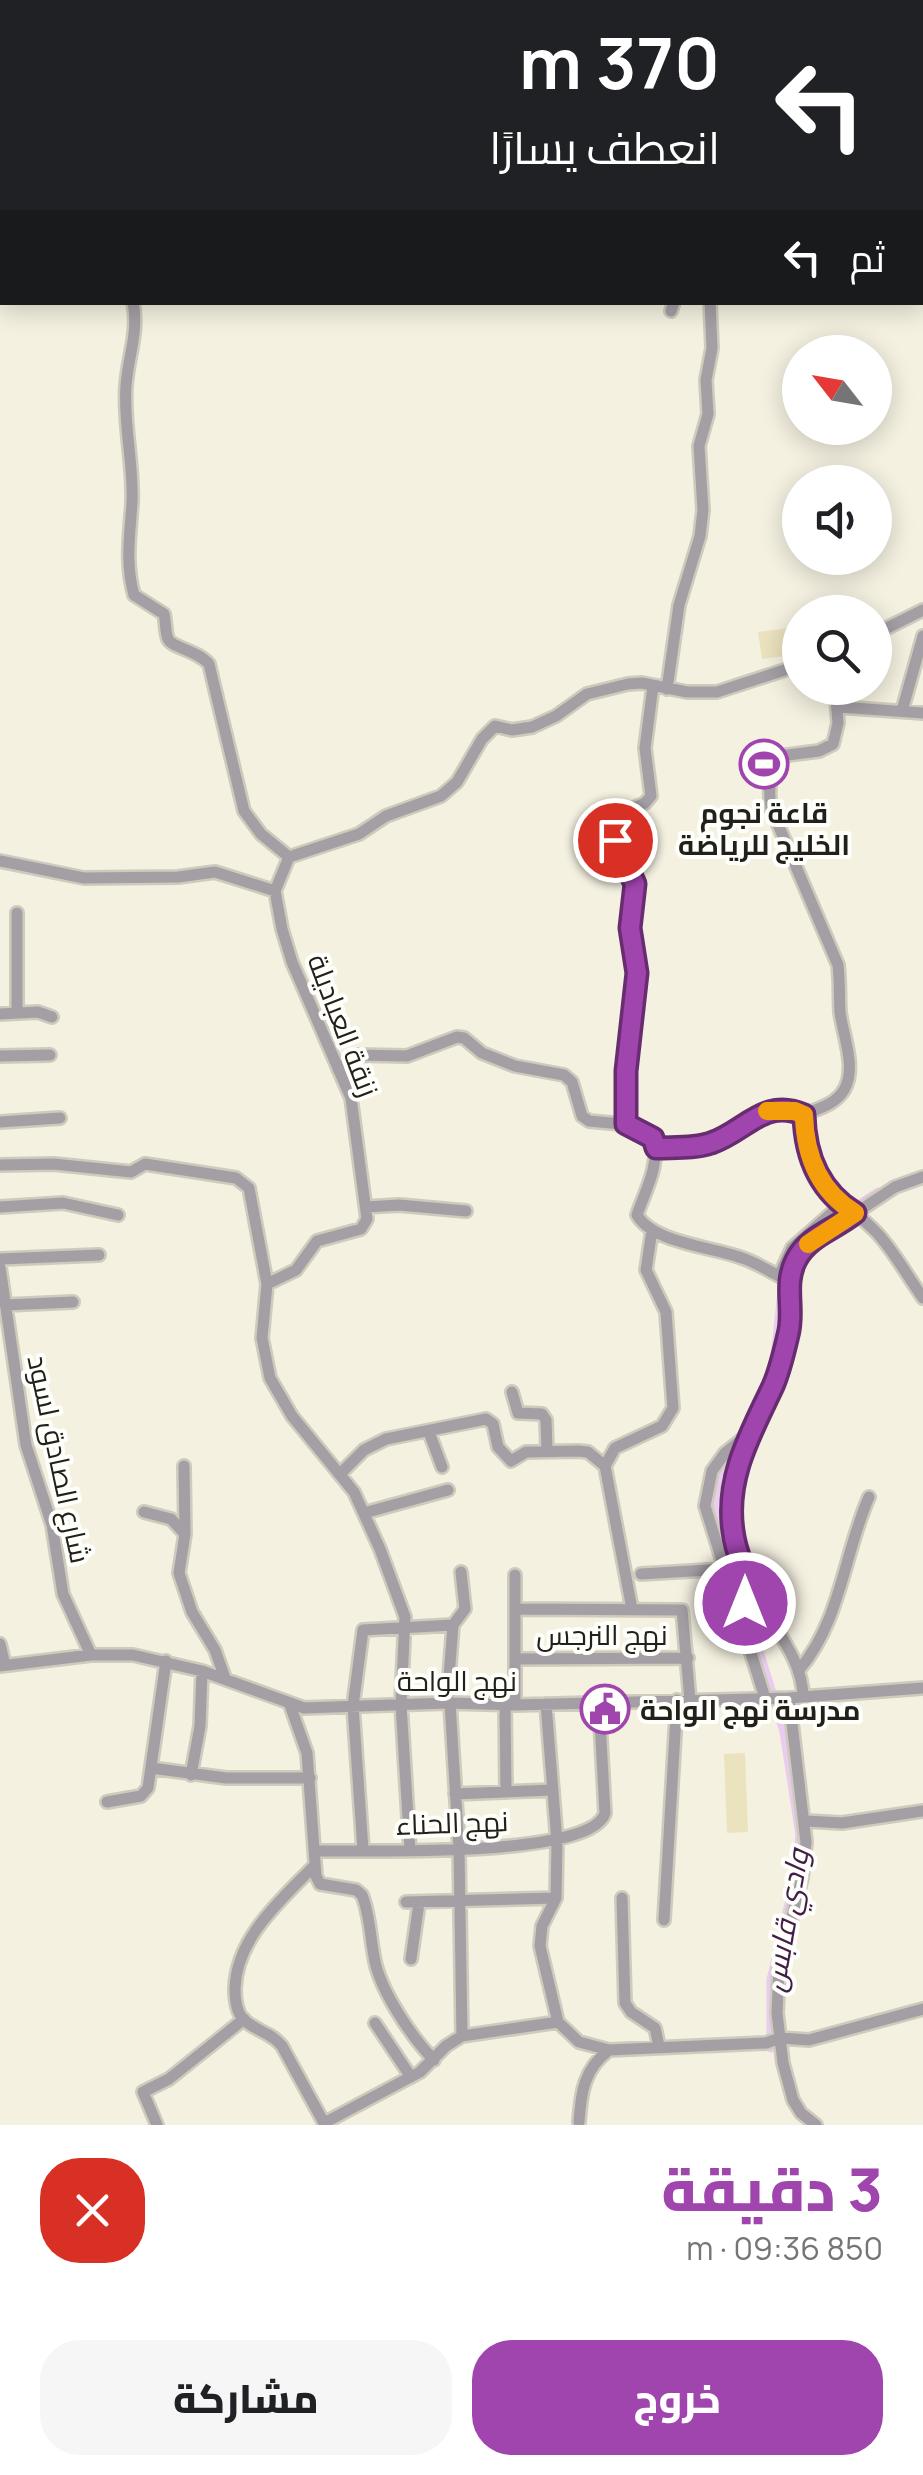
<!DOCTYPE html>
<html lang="ar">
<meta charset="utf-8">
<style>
body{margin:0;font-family:Manrope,Cairo,sans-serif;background:#f6f6f6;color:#202124;direction:rtl;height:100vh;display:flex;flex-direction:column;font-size:38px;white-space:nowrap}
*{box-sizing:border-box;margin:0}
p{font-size:32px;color:#757577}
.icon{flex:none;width:55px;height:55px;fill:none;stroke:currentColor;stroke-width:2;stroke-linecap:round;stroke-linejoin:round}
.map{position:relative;height:2125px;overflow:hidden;direction:ltr}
.drawer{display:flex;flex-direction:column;background:#fff;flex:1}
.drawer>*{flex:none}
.guide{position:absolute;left:0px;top:0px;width:925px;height:305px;box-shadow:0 5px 25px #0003;direction:rtl;background:#202124;color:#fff;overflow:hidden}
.needle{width:65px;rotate:301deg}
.fabs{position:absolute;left:782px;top:335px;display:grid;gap:20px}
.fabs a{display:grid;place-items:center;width:110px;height:110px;border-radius:50%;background:#fff;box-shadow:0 5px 25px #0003;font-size:50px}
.pin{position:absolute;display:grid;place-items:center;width:85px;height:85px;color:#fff;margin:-42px;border:5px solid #fff;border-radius:50%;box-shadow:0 2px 10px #0007}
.me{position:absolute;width:110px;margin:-55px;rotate:0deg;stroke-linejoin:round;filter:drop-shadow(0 0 8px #0008)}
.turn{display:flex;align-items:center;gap:35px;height:210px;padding:0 40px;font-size:45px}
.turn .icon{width:130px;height:130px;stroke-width:2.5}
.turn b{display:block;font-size:70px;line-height:85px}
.then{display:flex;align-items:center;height:95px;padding:0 40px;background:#0003;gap:20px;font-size:38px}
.round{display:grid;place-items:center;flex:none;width:105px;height:105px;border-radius:40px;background:#f6f6f6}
.headline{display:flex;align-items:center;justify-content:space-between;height:170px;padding:0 40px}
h1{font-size:60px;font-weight:800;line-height:75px;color:#a044ae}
.button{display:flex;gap:20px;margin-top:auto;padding:20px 40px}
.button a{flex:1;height:115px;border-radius:40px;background:#a044ae;color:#fff;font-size:40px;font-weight:800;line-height:115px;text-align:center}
.button a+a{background:#f6f6f6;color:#202124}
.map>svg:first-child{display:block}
.green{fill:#ebe2be}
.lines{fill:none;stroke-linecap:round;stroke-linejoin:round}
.canal{stroke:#eaccee;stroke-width:9}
.minor-casing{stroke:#cecbbd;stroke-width:16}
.minor{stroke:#a49fa5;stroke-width:11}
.route-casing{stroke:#682c71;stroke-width:25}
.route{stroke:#a044ae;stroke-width:18}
.slow{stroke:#f59e0b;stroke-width:18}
.labels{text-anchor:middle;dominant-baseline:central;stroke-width:8;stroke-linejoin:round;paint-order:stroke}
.poi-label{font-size:28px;font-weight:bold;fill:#21201a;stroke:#fefefa}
.street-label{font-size:28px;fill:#21201a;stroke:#fefefa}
.water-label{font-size:30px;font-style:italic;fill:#411d47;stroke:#fefefa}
</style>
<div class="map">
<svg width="923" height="2125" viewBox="0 0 923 2125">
<rect width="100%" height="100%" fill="#f4f1e1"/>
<path class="green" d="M796 627 800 654 762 659 758 632Z
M745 1753 748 1832 727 1833 724 1754Z"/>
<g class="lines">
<path class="canal" d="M849 1211 878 1192
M771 2048V1980L795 1878 800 1835 784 1732 714 1506 718 1476 738 1443 774 1367 784 1271"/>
<g class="minor-casing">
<path id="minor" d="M173 2 174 0
M874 2 875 0
M133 302C139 333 128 356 126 386 123 424 134 464 132 503 130 534 125 563 134 595L164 614C166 622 165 632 168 639 172 648 197 650 209 664L244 811 261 834 289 857
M671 311 674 302
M875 634 923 610
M835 688 838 723 833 744 819 751 780 756C769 772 768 789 771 808L838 965C840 981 839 996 840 1012 843 1036 857 1068 844 1090 835 1105 818 1108 804 1115 807 1188 833 1188 878 1234 895 1253 908 1277 923 1298
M667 689 679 605 700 536 703 510 699 446 708 414 706 380 712 348 710 302
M839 707 923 713
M902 711 923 636
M0 861 84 878 178 877 215 872 275 891 289 857 359 834 386 816 441 796 457 782 482 739 495 726 512 730 532 727 556 716 587 694 628 684 642 683 687 692H717L800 665
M17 1013V913
M0 1014 38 1012 52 1017
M0 1056 50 1055
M338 1069 357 1055 407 1056 457 1037 464 1038 482 1053 515 1066 564 1075 572 1082 582 1116 589 1121 632 1125 653 1138C661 1164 645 1191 637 1215 653 1243 713 1247 742 1258 755 1262 767 1270 779 1276L792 1248 842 1204
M0 1122 60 1118
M626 1123V1071L637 973 630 929 635 883 611 824 613 817 645 803 651 796 645 748 653 686
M656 1148C673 1147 694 1149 711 1143 745 1132 764 1097 804 1115
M0 1165 54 1164 131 1172 145 1164 236 1178 249 1188 267 1284 262 1338 270 1378 292 1416 354 1492 380 1549 405 1617 401 1704 410 1850
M0 1207 63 1203 118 1215
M366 1207 399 1205 466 1211
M0 1259 99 1255
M0 1267 26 1445 52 1525 63 1594 91 1655
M267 1284 296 1270 317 1241 361 1229 367 1219 351 1098 292 962 282 929 275 891
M5 1305 73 1302
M512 1392 518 1413 542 1414 546 1420 547 1450
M429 1432 442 1467
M745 1437 725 1453 712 1471 705 1506 765 1698
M184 1466 185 1534 179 1573 192 1612 215 1650 225 1678
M340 1474 364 1450 386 1439 486 1419 493 1424 498 1447 511 1461 526 1452 578 1451 588 1452 605 1466
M144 1512 171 1519 185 1534
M364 1513 448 1490
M641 1574 724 1569
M515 1575V1609
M632 1609 605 1466 615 1448 662 1426 673 1408 666 1312 646 1270 652 1230
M453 1625 465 1609 461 1572
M0 1644 5 1665
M516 1659 688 1658
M0 1666 91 1655H133L202 1671 304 1708 447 1703 515 1705 789 1698 923 1688
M799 1670C841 1621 844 1553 869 1497
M803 1696C802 1662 780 1636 763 1607 747 1580 732 1546 731 1514 730 1451 770 1411 783 1355 785 1346 790 1335 790 1325 791 1295 784 1271 806 1246L895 1187 923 1177
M789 1698 806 1842 802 1878 779 1968 777 2013 783 2063 793 2100 801 2113 816 2125
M450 1703 459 1849 462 2036
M505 1704 506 1792
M546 1704 557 1842 556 1898 542 1926 540 1946 558 2022 579 2042 609 2050
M290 1705 307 1753 316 1876 320 1884 356 1890 362 1895C371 1917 370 1942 376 1966 384 1995 412 2038 434 2060
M515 1705V1609L682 1610 690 1700
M151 1768 226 1778H310
M191 1775 200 1726 202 1671
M455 1794 553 1790
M107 1802 141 1796 148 1788 166 1661
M806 1821 842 1823 923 1811
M363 1850 353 1706 363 1630 453 1625 447 1703
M315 1851C362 1850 592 1859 605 1813L599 1703
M314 1866C281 1900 236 1938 235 1989 235 1999 236 2011 243 2019 255 2031 271 2032 282 2046L324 2123 420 2072 446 2046 462 2036 558 2022
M622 1898 625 2003 631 2012 655 2028 659 2046
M406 1902 556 1898
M664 1920 677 1700
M411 1959 419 1903
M375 2023 411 2077
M579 2122C581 2092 584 2069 609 2050L766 2043 780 2038 809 2040 923 2009
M157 2125 143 2092 169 2079 244 2019"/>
</g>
<use href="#minor" class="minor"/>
</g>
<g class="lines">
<g class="route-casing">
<path id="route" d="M615 840 635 884 630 928 637 973 626 1071V1124L653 1138 656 1148C673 1147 694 1149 711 1143 745 1132 764 1097 804 1115 805 1155 819 1191 855 1213 836 1229 808 1236 796 1260 783 1285 795 1310 788 1335 784 1352 780 1370 773 1386 751 1433 725 1477 733 1531 736 1556 749 1580 760 1602L745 1603"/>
</g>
<use href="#route" class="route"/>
<path class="slow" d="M767 1111H795L804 1115C805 1155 819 1191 855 1213L808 1244"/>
</g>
<defs>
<g id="stadium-ring" transform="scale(2.5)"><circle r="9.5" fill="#fefefa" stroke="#a044ae" stroke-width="1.5"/><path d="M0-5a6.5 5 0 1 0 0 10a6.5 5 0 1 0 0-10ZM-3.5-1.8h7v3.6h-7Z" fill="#a044ae"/></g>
<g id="civic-ring" transform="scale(2.5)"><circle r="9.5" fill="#fefefa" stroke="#a044ae" stroke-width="1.5"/><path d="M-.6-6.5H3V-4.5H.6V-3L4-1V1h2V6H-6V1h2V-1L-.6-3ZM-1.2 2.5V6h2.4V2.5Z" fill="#a044ae"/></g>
</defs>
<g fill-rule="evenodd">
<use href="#stadium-ring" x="764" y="764"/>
<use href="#civic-ring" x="605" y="1709"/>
</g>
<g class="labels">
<g class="poi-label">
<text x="764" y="812">قاعة نجوم<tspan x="764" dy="32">الخليج للرياضة</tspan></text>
<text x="640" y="1709" text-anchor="start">مدرسة نهج الواحة</text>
</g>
<g class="street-label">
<text transform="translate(344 1025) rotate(69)">زنقة العباديلة</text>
<text transform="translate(60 1459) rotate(78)">شارع الصادق لسود</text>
<text x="602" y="1634">نهج النرجس</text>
<text x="457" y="1680">نهج الواحة</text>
<text transform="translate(452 1822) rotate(-2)">نهج الحناء</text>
</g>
<g class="water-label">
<text transform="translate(785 1920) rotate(-80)">وادي قابس</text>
</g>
</g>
</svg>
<div class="fabs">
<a><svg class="needle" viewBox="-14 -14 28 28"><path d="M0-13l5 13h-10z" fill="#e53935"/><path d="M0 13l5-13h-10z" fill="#757577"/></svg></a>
<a><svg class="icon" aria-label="sound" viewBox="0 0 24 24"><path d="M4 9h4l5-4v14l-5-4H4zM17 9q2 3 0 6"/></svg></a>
<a><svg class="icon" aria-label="search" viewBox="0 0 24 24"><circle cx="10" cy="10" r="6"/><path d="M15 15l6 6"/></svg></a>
</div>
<div class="pin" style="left:615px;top:840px;background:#d93025"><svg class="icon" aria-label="arrive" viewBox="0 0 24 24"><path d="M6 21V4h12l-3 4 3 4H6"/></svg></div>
<svg class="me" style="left:745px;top:1603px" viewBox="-20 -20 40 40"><circle r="17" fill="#a044ae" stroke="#fff" stroke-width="3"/><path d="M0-11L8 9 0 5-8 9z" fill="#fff"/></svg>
<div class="guide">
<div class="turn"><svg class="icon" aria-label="left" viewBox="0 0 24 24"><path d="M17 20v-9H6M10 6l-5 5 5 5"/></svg><div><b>370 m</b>انعطف يسارًا</div></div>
<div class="then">ثم<svg class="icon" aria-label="left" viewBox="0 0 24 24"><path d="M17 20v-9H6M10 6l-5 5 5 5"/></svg></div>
</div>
</div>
<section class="drawer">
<div class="headline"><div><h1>3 دقيقة</h1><p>850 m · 09:36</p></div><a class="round" style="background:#d93025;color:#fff"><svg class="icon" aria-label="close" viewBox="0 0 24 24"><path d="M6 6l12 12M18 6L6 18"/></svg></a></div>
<div class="button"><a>خروج</a><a>مشاركة</a></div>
</section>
